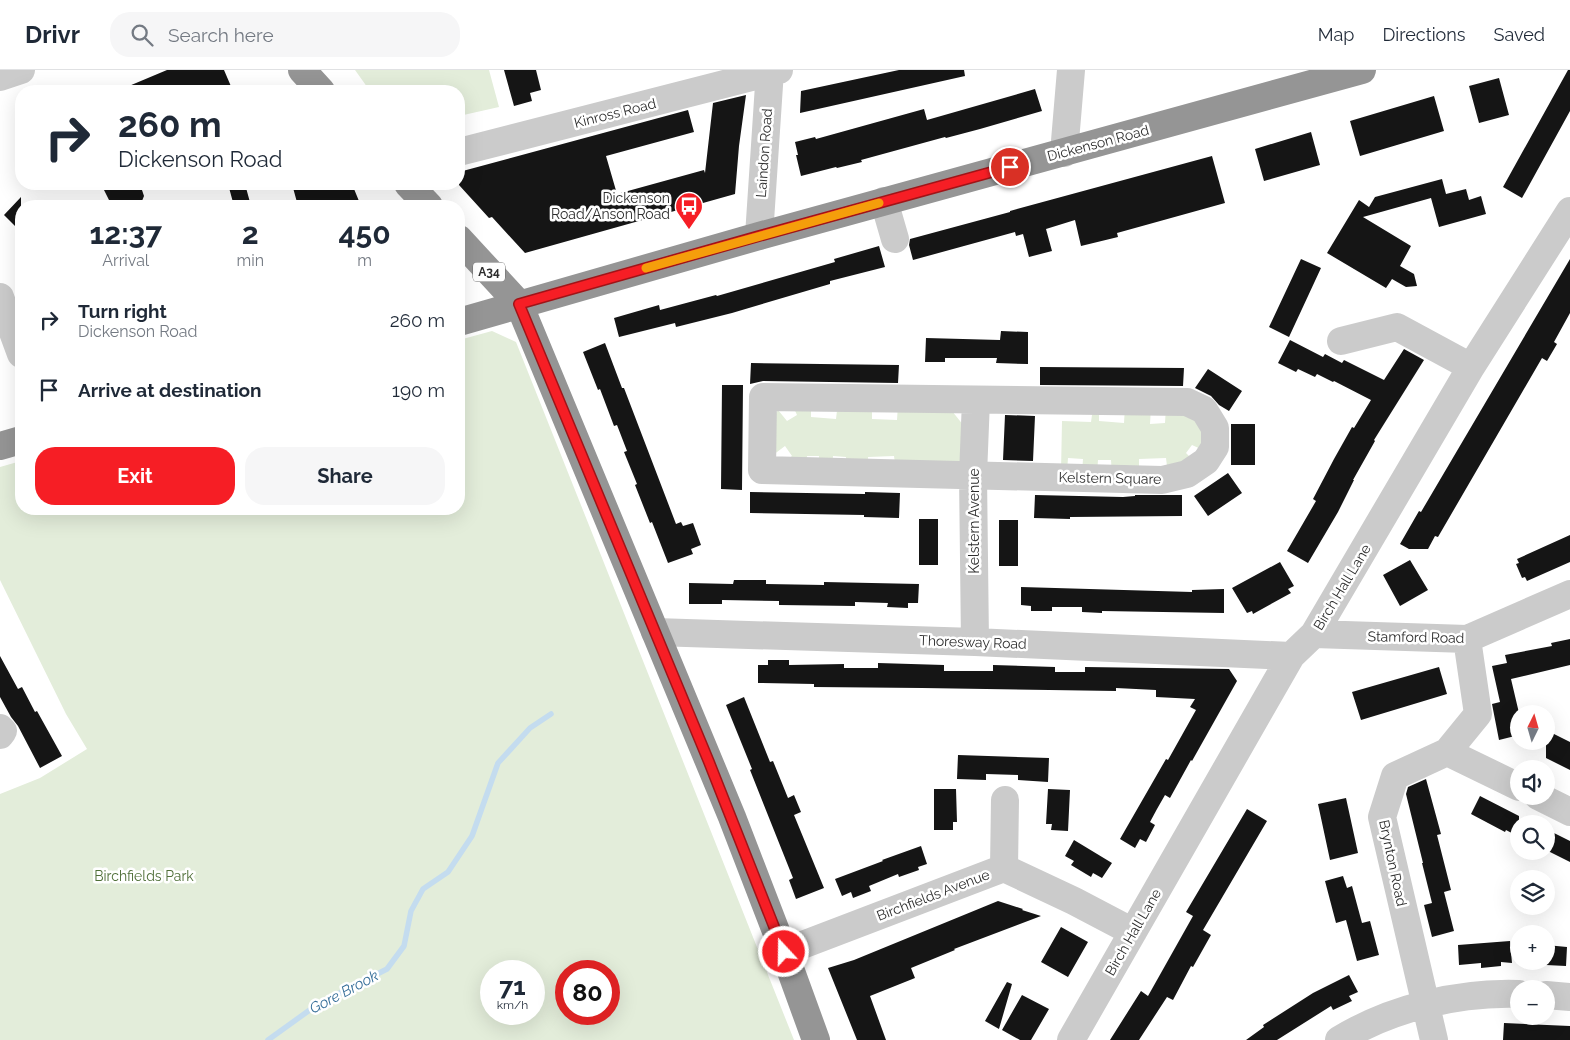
<!DOCTYPE html>
<meta charset="utf-8">
<style>
body{margin:0;font-family:Raleway,sans-serif;background:#f6f6f7;color:#1f2937;height:100vh;display:flex;flex-direction:column;font-size:19px;white-space:nowrap}
*{box-sizing:border-box;margin:0}
p{font-size:16px;color:#747a83}
.icon{flex:none;width:28px;height:28px;fill:none;stroke:currentColor;stroke-width:2;stroke-linecap:round;stroke-linejoin:round}
.map{position:relative;flex:1;overflow:hidden}
.sheet{position:absolute;left:15px;top:130px;width:450px;height:315px;display:flex;flex-direction:column;background:#fff;border-radius:20px;box-shadow:0 5px 20px #0002}
.sheet>*{flex:none}
.guide{position:absolute;left:15px;top:15px;width:450px;height:105px;border-radius:20px;box-shadow:0 5px 20px #0002;background:#fff;color:#1f2937;overflow:hidden}
.needle{width:32px;rotate:5deg}
.controls{position:absolute;left:1510px;top:635px;display:grid;gap:10px}
.controls a{display:grid;place-items:center;width:45px;height:45px;border-radius:50%;background:#fff;box-shadow:0 5px 20px #0002;font-size:25px}
.speed{position:absolute;left:480px;top:890px;display:flex;gap:10px;font-size:25px;font-weight:700;text-align:center}
.speed>*{display:grid;place-content:center;width:65px;height:65px;border-radius:50%;background:#fff;box-shadow:0 5px 20px #0002;line-height:1}
.speed small{font-size:12px;font-weight:400}
.speed .limit{border:8px solid #d22;background:#fff;color:#111}
.pin{position:absolute;display:grid;place-items:center;width:42px;height:42px;color:#fff;margin:-21px;border:2px solid #fff;border-radius:50%;box-shadow:0 1px 5px #0007}
.me{position:absolute;width:55px;margin:-28px;rotate:339deg;stroke-linejoin:round;filter:drop-shadow(0 0 4px #0008)}
.turn{display:flex;align-items:center;gap:18px;height:105px;padding:0 20px;font-size:22px}
.turn .icon{width:65px;height:65px;stroke-width:2.5}
.turn b{display:block;font-size:35px;line-height:42px}
.eta{display:flex;justify-content:space-evenly;align-items:center;height:85px;text-align:center}
.eta b{font-size:30px;font-weight:700;line-height:35px}
.button{display:flex;gap:10px;margin-top:auto;padding:10px 20px}
.button a{flex:1;height:58px;border-radius:20px;background:#f61e25;color:#fff;font-size:20px;font-weight:700;line-height:58px;text-align:center}
.button a+a{background:#f6f6f7;color:#1f2937}
ul{padding:0;list-style:none}
li{display:flex;align-items:center;gap:15px;height:70px;padding:0 20px}
li div{flex:1}
li b{display:block;font-size:19px}
li em{font-style:normal}
header{display:flex;align-items:center;gap:30px;box-sizing:border-box;height:70px;padding:0 25px;background:#fff;border-bottom:1px solid #e0e1e3}
header strong{font-size:24px}
nav{display:flex;gap:28px;margin-inline-start:auto;font-size:18px}
.search{width:350px;height:45px;background:#f6f6f7;display:flex;align-items:center;gap:12px;box-sizing:border-box;padding:0 18px;border-radius:20px;color:#747a83;font-size:19px}
.map>svg:first-child{display:block}
.green{fill:#e3edda;fill-rule:evenodd}
.lines{fill:none;stroke-linecap:round;stroke-linejoin:round}
.stream{stroke:#c4dcef;stroke-width:5.5}
.building{fill:#151515}
.minor{stroke:#cbcbcb;stroke-width:28}
.highway{stroke:#959595;stroke-width:28}
.route-casing{stroke:#a01418;stroke-width:12}
.route{stroke:#f61e25;stroke-width:9}
.slow{stroke:#f59e0b;stroke-width:9}
.labels{text-anchor:middle;dominant-baseline:central;stroke-width:5;stroke-linejoin:round;paint-order:stroke}
.shield{fill:#fff;stroke:#6d6d6d;stroke-width:1}
.shield-label{font-size:12px;font-weight:bold;fill:#2e2e2e}
.street-label{font-size:14px;fill:#2e2e2e;stroke:#fff}
.poi-label{font-size:14px;fill:#2e2e2e;stroke:#fff;text-anchor:end}
.park-label{font-size:14px;fill:#4e6e37;stroke:#fff}
.water-label{font-size:15px;font-style:italic;fill:#346d98;stroke:#fff}
</style>
<header>
<strong>Drivr</strong>
<div class="search"><svg class="icon" aria-label="search" viewBox="0 0 24 24"><circle cx="10" cy="10" r="6"/><path d="M15 15l6 6"/></svg>Search here</div>
<nav><a>Map</a><a>Directions</a><a>Saved</a></nav>
</header>
<div class="map">
<svg width="1570" height="970" viewBox="0 0 1570 970">
<rect width="100%" height="100%" fill="#fff"/>
<path class="green" d="M355 0H489L499 37 459 46V21H370Z
M492 261 516 272 794 970H0V724L40 708 87 679 66 644 0 510V397L21 391V439H459V270ZM491 901H534V944H491ZM566 901H609V944H566Z
M811 332V347L836 349 838 332 872 334V349L897 350 898 335 952 341 964 356 963 387 956 396 896 401 894 386 868 387V400H845L846 387 833 386 832 400 819 399V386H807L806 399 782 395 792 386 785 376 773 385V347L778 340 787 351 797 345 792 334Z
M1099 336V351L1124 353 1125 336 1151 337 1150 354 1165 353 1166 337 1200 345 1205 381 1192 375 1186 383 1195 392 1168 404 1166 388 1139 389V405H1112L1111 390H1098L1097 404 1082 403 1083 389 1068 388 1067 402H1061L1062 351 1091 352 1093 338Z"/>
<g class="lines">
<path class="stream" d="M268 970 318 934 387 899 404 876 411 841 423 819 448 802 472 766 498 693 530 658 551 644"/>
</g>
<path class="building" d="M167 0H224L233 21H199L197 16 184 21H117Z
M504 0H536L541 20 530 23 532 31 514 36Z
M899 0H964L965 6 800 43 801 21Z
M1568 0H1570V41L1522 128 1503 117Z
M1499 8 1509 45 1479 53 1469 16Z
M1035 19 1042 41 980 59 946 68 945 67 861 90 862 92 837 98 836 97 801 106 796 85H798L795 72 815 67 816 69 924 39 927 50Z
M746 25 739 76 735 124 525 183 492 147 489 148 459 115V102L688 40 694 62 606 86 617 124 704 100 705 103 713 33Z
M1434 26 1444 61 1360 86 1350 51Z
M1311 62 1320 95 1264 111 1255 79Z
M1212 86 1225 133 1117 163 1118 167 1081 176 1075 150 1046 159 1052 181 1029 187 1023 164 1016 166 1015 162 913 190 909 175 910 169 1010 142V141Z
M1442 109 1446 124 1466 119 1469 130 1481 126 1486 144 1439 157 1431 128 1363 147 1411 176 1400 196 1414 204 1417 216 1406 217 1392 209 1386 218 1327 183 1359 130 1369 137 1375 127Z
M101 114H140L144 126 140 136H118L110 132Z
M228 114H245L251 136H234Z
M292 114H352L361 136H298Z
M21 127V162L4 145Z
M879 176 885 197 830 211V214L732 243 676 257 675 253 619 267 614 248 659 235 660 240 716 225 717 226 835 192 834 189Z
M1301 189 1321 198 1289 267 1269 257Z
M1570 189V243L1554 272 1557 274 1547 291 1542 288 1438 467 1435 466 1428 479H1409L1400 474 1419 441 1421 442Z
M1001 261 1028 262V294L996 293 997 288H945V292H925L926 268 1000 270Z
M1290 270 1323 287 1325 284 1342 293 1344 290 1384 310 1404 279 1424 290 1374 370 1375 371 1353 410H1354L1338 442 1308 493 1287 481 1316 431 1313 429 1334 389 1352 357 1354 358 1371 330 1334 311 1333 312 1317 304 1315 307 1298 299 1296 302 1278 293Z
M605 273 622 318H624L676 454 681 452 683 456 693 453 701 475 691 479 693 484 668 493 652 452 650 453 635 415 637 414 624 382 627 381 617 355 614 356 600 319 598 320 583 282Z
M751 293 899 295 898 313 763 311 750 314Z
M1040 297 1184 298 1183 316 1040 315Z
M1208 299 1242 321 1229 341 1219 335 1211 326 1195 318Z
M722 315H743L742 420 721 419Z
M1005 345 1035 346 1033 391 1003 390Z
M1231 354H1255V395H1231Z
M1228 403 1242 423 1208 446 1194 426Z
M750 422 865 424V422L900 423 899 448 864 447V445L750 443Z
M1035 425 1123 427 1135 426V425H1182V446L1070 447V449L1034 448Z
M919 449H938V495H919Z
M999 450H1018V496H999Z
M1570 465V492L1527 511 1525 507 1522 508 1516 494 1519 493 1517 489Z
M1410 490 1428 520 1400 536 1383 505Z
M1280 492 1294 516 1288 519 1291 523 1253 544 1252 541 1247 543 1232 518Z
M734 510H766V514L824 515V512L919 514 918 533H908V538L887 537 888 533 855 532V536L779 535V531L722 530V534H689V513L733 514Z
M1021 517 1192 522V520L1224 519V543L1102 541V543L1082 542V537H1052V541H1031V536L1021 535Z
M1570 569V595L1511 609 1519 643V665L1499 670 1492 634 1500 632 1492 596 1507 593 1505 585 1552 576 1551 573Z
M0 586 18 619 22 617 35 642 37 641 62 686 40 698 18 656 11 647 0 627Z
M768 590H789V595L844 594V598H878V593L944 595V601H993V595L1055 597V602H1085V597L1229 599 1237 611 1192 691 1191 690 1170 728 1165 725 1157 739 1150 752 1155 755 1146 772 1140 769 1135 778 1120 769 1166 689 1168 690 1196 640 1190 637 1195 629 1156 627V620L1116 618V621L922 618 814 617V614L758 613V595H768Z
M1439 597 1447 624 1361 650 1352 622Z
M744 627 770 692 773 691 788 728 794 725 801 742 794 745 824 818 796 829 789 810 793 808 750 700 752 699 726 635Z
M1546 660 1570 672V700L1546 688Z
M958 685 1049 688 1048 712 1018 710V705L986 704V710L957 709Z
M1426 709 1441 764 1437 765 1451 820 1444 822 1454 861 1432 867 1424 835 1432 833 1422 793H1423L1406 724 1408 717Z
M934 719H956L957 752H953V760H934Z
M1048 719 1070 720 1068 761 1051 760 1052 754H1046Z
M1480 726 1519 746V767L1506 760 1505 762 1471 744Z
M1346 728 1358 783 1330 790 1318 734Z
M1247 739 1267 751 1203 860 1211 865 1193 897 1191 896 1173 930 1167 927 1139 970H1110L1141 921 1148 926 1193 846 1186 842Z
M1546 759 1570 771V792L1546 780Z
M1074 770 1112 793 1102 808 1093 803 1091 807 1071 795 1074 791 1065 786Z
M921 776 927 794 918 797 919 800 899 807 898 804 869 816 871 821 853 828 851 822 842 826 835 809 883 791 882 790Z
M1343 806 1347 818 1352 816 1362 853 1370 851 1379 885 1357 891 1346 850 1336 853 1325 811Z
M998 831 1023 839 1022 840 1041 846 954 879 955 880 911 898 915 908 870 926 886 970H857L828 898 854 890Z
M1061 857 1088 872 1068 907 1041 892Z
M1510 871 1512 893 1501 892V896L1481 898V893L1459 895 1458 875Z
M1546 875 1567 877 1566 896 1546 895Z
M1349 905 1358 922 1349 926 1352 931 1333 940 1331 936 1277 970H1246L1264 957 1263 955 1313 923Z
M1007 912 1012 914 999 959 985 951Z
M1022 925 1049 939 1031 970H1020L1002 960Z
M1504 953 1570 956V970H1503Z"/>
<g class="lines">
<path class="minor" d="M0 7 21 0
M459 82 779 0
M1064 83 1071 0
M884 131 895 169
M759 166 770 0
M0 227 21 284
M1341 271 1397 257 1471 297
M763 327 1187 332 1204 340 1215 358V377L1206 391 1187 404 1162 410 762 400Z
M655 562 975 572 1291 586
M1314 564 1467 569 1570 524
M975 572 973 405 976 330
M0 658 3 661 0 665
M1447 682 1519 717
M1538 726 1570 742
M1004 798 1005 730
M784 882 1004 798 1074 831 1133 862
M1546 925 1570 927
M1071 970 1291 586 1314 564 1471 297 1570 141
M1339 970C1391 938 1458 922 1519 924
M1434 970 1382 747 1395 706 1447 682 1478 644 1467 569"/>
<path class="highway" d="M302 0 321 21
M408 114 429 136
M459 169 519 234 732 747 784 882 816 970
M459 252 759 166 1362 0
M0 376 21 370"/>
</g>
<g class="lines">
<g class="route-casing">
<path id="route" d="M784 882 709 692 519 234 759 166 1010 97"/>
</g>
<use href="#route" class="route"/>
<path class="slow" d="M646 198 879 133"/>
</g>
<defs>
<g id="bus-pin" transform="scale(1.4375)"><path d="M0 17L-7.5 6A9.5 9.5 0 1 1 7.5 6Z" fill="#f61e25" stroke="#fff"/><path d="M-5-6H5V4H4V6H2V4H-2V6H-4V4H-5ZM-3.5-4V0h7V-4ZM-3.5 1.2v1.5H-2V1.2ZM2 1.2v1.5H3.5V1.2Z" fill="#fff"/></g>
</defs>
<g fill-rule="evenodd">
<use href="#bus-pin" x="689" y="136"/>
</g>
<g class="labels">
<rect class="shield" x="473" y="192.5" width="32" height="19" rx="4"/>
<g class="shield-label">
<text x="489" y="202">A34</text>
</g>
<g class="street-label">
<text transform="translate(615 43) rotate(-14)">Kinross Road</text>
<text transform="translate(1098 73) rotate(-15)">Dickenson Road</text>
<text transform="translate(764 83) rotate(-86)">Laindon Road</text>
<text transform="translate(1110 408) rotate(1)">Kelstern Square</text>
<text transform="translate(974 451) rotate(-90)">Kelstern Avenue</text>
<text transform="translate(1342 517) rotate(-59)">Birch Hall Lane</text>
<text transform="translate(1416 567) rotate(1)">Stamford Road</text>
<text transform="translate(973 572) rotate(2)">Thoresway Road</text>
<text transform="translate(1393 793) rotate(78)">Brynton Road</text>
<text transform="translate(933 825) rotate(-21)">Birchfields Avenue</text>
<text transform="translate(1133 862) rotate(-60)">Birch Hall Lane</text>
</g>
<g class="poi-label">
<text x="670" y="128">Dickenson<tspan x="670" dy="16">Road/Anson Road</tspan></text>
</g>
<g class="park-label">
<text x="144" y="806">Birchfields Park</text>
</g>
<g class="water-label">
<text transform="translate(344 922) rotate(-28)">Gore Brook</text>
</g>
</g>
</svg>
<div class="controls">
<a><svg class="needle" viewBox="-14 -14 28 28"><path d="M0-13l5 13h-10z" fill="#e53935"/><path d="M0 13l5-13h-10z" fill="#747a83"/></svg></a>
<a><svg class="icon" aria-label="sound" viewBox="0 0 24 24"><path d="M4 9h4l5-4v14l-5-4H4zM17 9q2 3 0 6"/></svg></a>
<a><svg class="icon" aria-label="search" viewBox="0 0 24 24"><circle cx="10" cy="10" r="6"/><path d="M15 15l6 6"/></svg></a>
<a><svg class="icon" aria-label="layers" viewBox="0 0 24 24"><path d="M12 4l9 5-9 5-9-5zM3 14l9 5 9-5"/></svg></a>
<a>+</a>
<a>−</a>
</div>
<div class="speed"><div>71<small>km/h</small></div><div class="limit">80</div></div>
<div class="pin" style="left:1010px;top:97px;background:#d93025"><svg class="icon" aria-label="arrive" viewBox="0 0 24 24"><path d="M6 21V4h12l-3 4 3 4H6"/></svg></div>
<svg class="me" style="left:784px;top:882px" viewBox="-20 -20 40 40"><circle r="17" fill="#f61e25" stroke="#fff" stroke-width="3"/><path d="M0-11L8 9 0 5-8 9z" fill="#fff"/></svg>
<div class="guide">
<div class="turn"><svg class="icon" aria-label="right" viewBox="0 0 24 24"><path d="M7 20v-9h11M14 6l5 5-5 5"/></svg><div><b>260 m</b>Dickenson Road</div></div>
</div>
<section class="sheet">
<div class="eta">
<div><b>12:37</b><p>Arrival</p></div>
<div><b>2</b><p>min</p></div>
<div><b>450</b><p>m</p></div>
</div>
<ul>
<li><svg class="icon" aria-label="right" viewBox="0 0 24 24"><path d="M7 20v-9h11M14 6l5 5-5 5"/></svg><div><b>Turn right</b><p>Dickenson Road</p></div><em>260 m</em></li>
<li><svg class="icon" aria-label="arrive" viewBox="0 0 24 24"><path d="M6 21V4h12l-3 4 3 4H6"/></svg><div><b>Arrive at destination</b></div><em>190 m</em></li>
</ul>
<div class="button"><a>Exit</a><a>Share</a></div>
</section>
</div>
